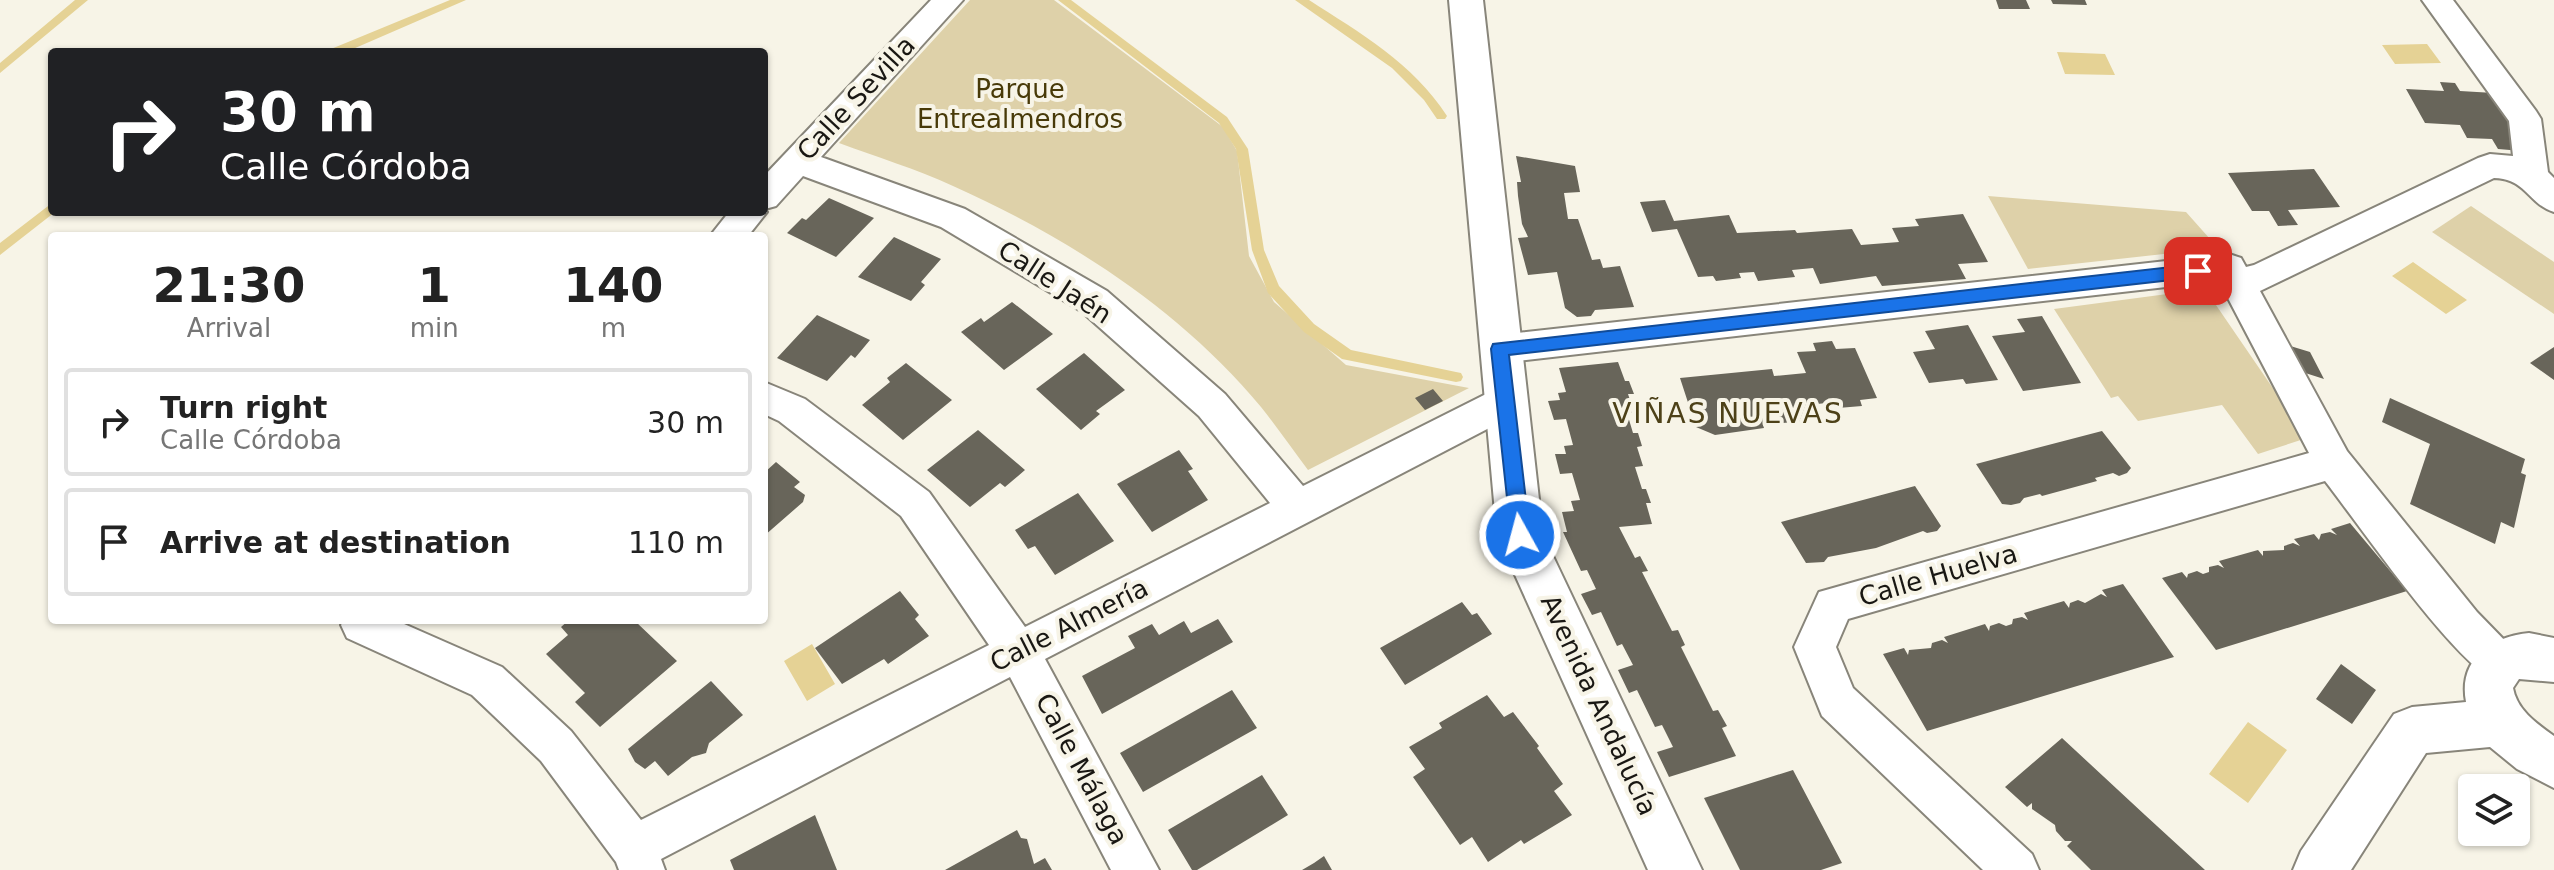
<!DOCTYPE html>
<meta charset="utf-8">
<style>
body{margin:0;font-family:"DejaVu Sans",sans-serif;background:#f2f2f2;color:#222;height:100vh;display:flex;flex-direction:column;font-size:30px;white-space:nowrap}
*{box-sizing:border-box;margin:0}
p{font-size:26px;color:#767676}
.icon{flex:none;width:44px;height:44px;fill:none;stroke:currentColor;stroke-width:2;stroke-linecap:round;stroke-linejoin:round}
.map{position:relative;flex:1;overflow:hidden}
.side{position:absolute;left:48px;top:232px;width:720px;height:392px;display:flex;flex-direction:column;background:#fff;border-radius:8px;box-shadow:0 2px 6px #0004}
.side>*{flex:none}
.hud{position:absolute;left:48px;top:48px;width:720px;height:168px;border-radius:8px;box-shadow:0 2px 6px #0004;background:#202124;color:#fff;overflow:hidden}
.fabs{position:absolute;left:2458px;top:774px;display:grid;gap:16px}
.fabs a{display:grid;place-items:center;width:72px;height:72px;border-radius:8px;background:#fff;box-shadow:0 2px 6px #0004;font-size:40px}
.pin{position:absolute;display:grid;place-items:center;width:68px;height:68px;color:#fff;margin:-34px;border-radius:16px;box-shadow:0 4px 12px #0006}
.me{position:absolute;width:88px;margin:-44px;rotate:353deg;stroke-linejoin:round;filter:drop-shadow(0 0 6px #0008)}
.turn{display:flex;align-items:center;gap:28px;height:168px;padding:0 40px;font-size:36px}
.turn .icon{width:104px;height:104px;stroke-width:2.5}
.turn b{display:block;font-size:56px;line-height:68px}
.eta{display:flex;justify-content:space-evenly;align-items:center;height:136px;text-align:center}
.eta b{font-size:48px;font-weight:700;line-height:56px}
ul{padding:0;list-style:none}
li{display:flex;align-items:center;gap:24px;height:108px;margin:0 16px 12px;padding:0 24px;border:4px solid #e0e0e0;border-radius:8px}
li div{flex:1}
li b{display:block;font-size:30px}
li em{font-style:normal}
.map>svg:first-child{display:block}
.green{fill:#ded1a9}
.water{fill:#e5d295}
.lines{fill:none;stroke-linecap:round;stroke-linejoin:round}
.stream{fill:#e5d295;fill-rule:evenodd}
.building{fill:#68655a}
.minor-casing{stroke:#88857a;stroke-width:4}
.tertiary-casing{stroke:#88857a;stroke-width:4}
.minor{fill:#fff;fill-rule:evenodd}
.tertiary{fill:#fff;fill-rule:evenodd}
.route{fill:#1a73e8;stroke:#114b97;stroke-width:2}
.labels{text-anchor:middle;dominant-baseline:central;stroke-width:8;stroke-linejoin:round;paint-order:stroke}
.park-label{font-size:26px;fill:#483a08;stroke:#f7f4e7}
.street-label{font-size:26px;fill:#191713;stroke:#f7f4e7}
.neighbourhood-label{font-size:28px;letter-spacing:2px;fill:#4d4118;stroke:#f7f4e7}
</style>
<div class="map">
<svg width="2554" height="870" viewBox="0 0 2554 870">
<rect width="100%" height="100%" fill="#f7f4e7"/>
<path class="green" d="M970 0H1054L1223 127 1237 151 1249 256 1274 302 1346 365 1469 388 1308 470C1292 449 1277 427 1261 407 1180 309 1067 237 953 186 916 169 877 157 839 143Z
M1988 196 2186 212 2218 248 2028 269Z
M2471 206 2554 262V314L2432 232Z
M2205 289 2307 438 2258 454 2222 405 2138 421 2118 396 2111 398 2054 309Z"/>
<path class="water" d="M2427 44 2441 63 2395 64 2382 45Z
M2057 52 2105 54 2115 75 2065 74Z
M2413 262 2467 300 2446 314 2392 276Z
M812 644 835 684 807 701 784 661Z
M2248 722 2287 750 2248 803 2209 774Z"/>
<g class="lines">
<path class="stream" d="M75 0H88L0 73V63Z
M450 0H466L346 52H329L331 49Z
M1058 0H1071L1227 117 1248 149 1264 250 1279 286 1314 324 1351 350 1456 372 1461 373 1463 377 1461 381 1456 382 1342 359 1304 332 1268 293 1252 250 1236 149 1219 123Z
M1295 0H1309C1360 33 1413 63 1447 116L1445 119H1437L1424 100 1392 68Z
M52 203V212H55L0 255V243Z"/>
</g>
<path class="building" d="M1996 0H2026L2030 9H1999Z
M2051 0H2085L2087 5 2053 4Z
M2440 82 2455 83 2460 91 2494 93 2517 133 2522 151 2498 149 2492 139 2467 138 2460 125 2425 123 2406 89 2444 91Z
M1516 156 1575 166 1580 192 1564 193 1568 219H1578L1592 260 1600 259 1603 268 1620 266 1634 307 1595 310 1591 316 1577 317 1565 308 1557 272 1528 275 1518 238 1528 237 1522 224 1518 196 1517 182H1521Z
M2314 169 2340 207 2288 210 2298 225 2278 226 2269 211H2252L2228 173Z
M829 198 874 218 836 257 787 233 802 218 806 220Z
M1665 200 1674 221 1729 215 1737 233 1795 230 1797 233 1852 229 1861 245 1899 242 1892 228 1919 226 1915 219 1963 214 1988 262 1958 264 1966 279 1882 286 1876 276 1820 284 1813 268 1792 270 1795 277 1758 281 1754 272 1739 273 1741 278 1716 281 1713 276 1698 277 1677 229 1652 232 1640 202Z
M894 237 941 259 921 282 925 285 911 301 858 277Z
M1012 302 1053 334 1004 370 961 332 981 318 984 322Z
M817 315 870 340 855 358 851 355 827 381 777 358Z
M2042 316 2081 383 2023 391 1992 336 2025 332 2017 319Z
M1968 325 1998 380 1966 384 1963 379 1929 383 1913 352 1935 349 1925 331Z
M1832 341 1836 349 1855 348 1877 398 1860 400 1862 406 1838 408 1836 402 1817 404 1823 419 1763 425 1764 428 1715 435 1696 427 1680 378 1772 369 1774 376 1806 373 1797 352 1816 351 1813 343Z
M2287 345 2310 352 2324 379 2296 370Z
M2554 347V380L2530 363Z
M1084 353 1125 390 1096 411 1100 414 1081 430 1036 389Z
M1618 362 1625 381H1629L1634 394H1628L1634 412 1627 413 1633 433H1638L1642 446 1637 447 1643 466 1635 467 1642 489H1646L1651 503H1646L1652 524 1619 527 1635 558 1640 556 1648 571 1642 572 1672 631 1678 630 1685 645 1681 647 1713 711 1718 710 1727 726 1722 728 1736 756 1669 777 1657 752 1673 747 1662 725 1655 727 1637 690 1629 693 1618 670 1633 665 1622 644 1617 646 1601 612 1592 615 1581 594 1596 589 1587 570 1581 571 1563 532H1567L1562 512 1574 511 1571 501 1580 500 1572 473 1560 474 1555 454H1566L1564 446 1573 445 1566 419 1554 420 1548 401 1560 400 1558 393 1566 392 1559 368Z
M906 363 952 400 903 440 862 405 890 382 887 378Z
M1433 389 1443 401 1425 410 1415 398Z
M2390 398 2525 459 2521 473 2526 475 2514 528 2501 522 2495 544 2410 504 2430 444 2382 422Z
M978 430 1025 470 1005 487 1000 483 970 507 927 470Z
M2102 431 2131 468 2127 473 2119 476 2113 473 2095 478 2097 481 2042 496 2040 494 2024 498 2020 503 2011 505 2002 504 1976 464Z
M1179 450 1193 469 1188 471 1208 500 1152 532 1117 484Z
M776 462 800 482 794 487 805 495 803 502 764 536V473Z
M1915 486 1941 526 1937 531 1927 533 1923 531 1876 548 1828 557 1824 562 1806 563 1781 522Z
M1078 493 1114 541 1055 575 1035 546 1028 549 1015 530Z
M2350 523 2407 591 2216 650 2162 578 2182 572 2187 578 2188 574 2197 571 2203 574 2209 572V567L2218 565 2224 568 2219 561 2258 550 2263 556V551L2284 550V546L2293 543 2300 546 2294 539 2314 534 2319 540 2321 534 2330 532 2337 535 2331 529Z
M2123 584 2174 657 1927 731 1883 654 1904 648 1908 655 1909 650 1931 648 1932 643 1942 640 1948 643 1944 637 1985 624 1989 631 1990 626 1999 623 2006 626 2012 624 2013 619 2022 617 2028 620 2024 613 2064 601 2069 608 2070 603 2078 600 2085 603 2101 594 2107 597 2102 590Z
M900 591 919 615 915 619 929 636 888 664 884 659 842 684 815 648Z
M1462 602 1472 615 1477 613 1492 634 1405 685 1380 648Z
M1218 619 1233 642 1102 714 1082 676 1135 648 1128 636 1152 624 1159 635 1184 621 1191 633Z
M569 620H638L636 622 677 661 600 727 575 702 585 693 546 654 568 635 561 627Z
M2341 664 2376 690 2352 724 2316 699Z
M711 681 743 715 709 743 706 753 692 757 668 776 655 761 645 769 635 762 628 749Z
M1232 690 1257 728 1143 792 1120 753Z
M1487 695 1504 717 1513 712 1539 746 1537 748 1563 784 1554 791 1572 815 1524 844 1521 840 1488 862 1472 837 1460 845 1436 810 1413 777 1425 769 1409 747 1442 728 1439 723Z
M2062 738 2145 815 2205 870H2091L2067 846 2072 841H2065L2056 831 2055 825 2032 809V803L2027 807 2005 787Z
M1793 770 1842 863 1821 870H1740L1704 798Z
M1262 775 1288 815 1197 870H1192L1168 830Z
M815 815 837 870H734L730 860Z
M1017 830 1021 838 1027 839 1034 864 1045 858 1052 870H945Z
M1324 856 1332 870H1302L1314 863Z"/>
<g class="lines">
<g class="minor-casing">
<path id="minor" d="M931 0H963L821 157 965 209 1107 291 1225 394 1303 486 1492 391 1505 387 1518 391 1524 402 1518 413 1045 659 1159 870H1111L1010 677 661 859 665 870H619L616 862 541 761 472 695 347 638 341 625 344 620H395L502 667 571 731 641 820 989 645 901 516 779 421 764 414V382L805 399 929 492 1025 627 1270 503 1199 416 1081 311 941 227 803 176 776 206 765 209 767 212 748 236H710L729 212H764V176Z
M2422 0H2453L2536 111 2541 119 2548 172 2554 178V212C2528 204 2527 179 2494 178L2260 291 2347 451 2477 612 2513 649 2519 663 2513 677 2498 682C2456 666 2358 523 2325 481L1848 619 1836 647 1853 688 2032 854 2039 870H1983L1822 716 1794 647 1819 592 2309 453 2219 281 1500 363 1487 359 1482 349 1487 339 1500 335 2229 254 2241 258 2246 267 2254 265 2478 158 2490 154 2513 156 2509 121Z"/>
</g>
<g class="tertiary-casing">
<path id="tertiary" d="M1449 0H1483L1543 535 1702 870H1648L1497 535Z
M2529 633 2554 638V682L2519 679 2513 688C2517 710 2536 723 2554 736V788L2517 769 2490 747 2426 753 2351 870H2293L2301 851 2394 714 2412 707 2466 702C2458 660 2490 637 2529 633Z"/>
</g>
<use href="#minor" class="minor"/>
<use href="#tertiary" class="tertiary"/>
</g>
<path class="route" d="M2198 264 2206 271 2198 277 1509 355 1530 535 1527 541 1520 543 1514 541 1511 535 1491 349 1493 344Z"/>
<g class="labels">
<g class="park-label">
<text x="1020" y="89">Parque<tspan x="1020" dy="30">Entrealmendros</tspan></text>
</g>
<g class="street-label">
<text transform="translate(856 98) rotate(-47)">Calle Sevilla</text>
<text transform="translate(1055 282) rotate(33)">Calle Jaén</text>
<text transform="translate(1938 575) rotate(-16)">Calle Huelva</text>
<text transform="translate(1069 625) rotate(-27)">Calle Almería</text>
<text transform="translate(1599 705) rotate(65)">Avenida Andalucía</text>
<text transform="translate(1082 769) rotate(62)">Calle Málaga</text>
</g>
<g class="neighbourhood-label">
<text x="1728" y="413">VIÑAS NUEVAS</text>
</g>
</g>
</svg>
<div class="fabs">
<a><svg class="icon" aria-label="layers" viewBox="0 0 24 24"><path d="M12 4l9 5-9 5-9-5zM3 14l9 5 9-5"/></svg></a>
</div>
<div class="pin" style="left:2198px;top:271px;background:#d93025"><svg class="icon" aria-label="arrive" viewBox="0 0 24 24"><path d="M6 21V4h12l-3 4 3 4H6"/></svg></div>
<svg class="me" style="left:1520px;top:535px" viewBox="-20 -20 40 40"><circle r="17" fill="#1a73e8" stroke="#fff" stroke-width="3"/><path d="M0-11L8 9 0 5-8 9z" fill="#fff"/></svg>
<div class="hud">
<div class="turn"><svg class="icon" aria-label="right" viewBox="0 0 24 24"><path d="M7 20v-9h11M14 6l5 5-5 5"/></svg><div><b>30 m</b>Calle Córdoba</div></div>
</div>
<section class="side">
<div class="eta">
<div><b>21:30</b><p>Arrival</p></div>
<div><b>1</b><p>min</p></div>
<div><b>140</b><p>m</p></div>
</div>
<ul>
<li><svg class="icon" aria-label="right" viewBox="0 0 24 24"><path d="M7 20v-9h11M14 6l5 5-5 5"/></svg><div><b>Turn right</b><p>Calle Córdoba</p></div><em>30 m</em></li>
<li><svg class="icon" aria-label="arrive" viewBox="0 0 24 24"><path d="M6 21V4h12l-3 4 3 4H6"/></svg><div><b>Arrive at destination</b></div><em>110 m</em></li>
</ul>
</section>
</div>
